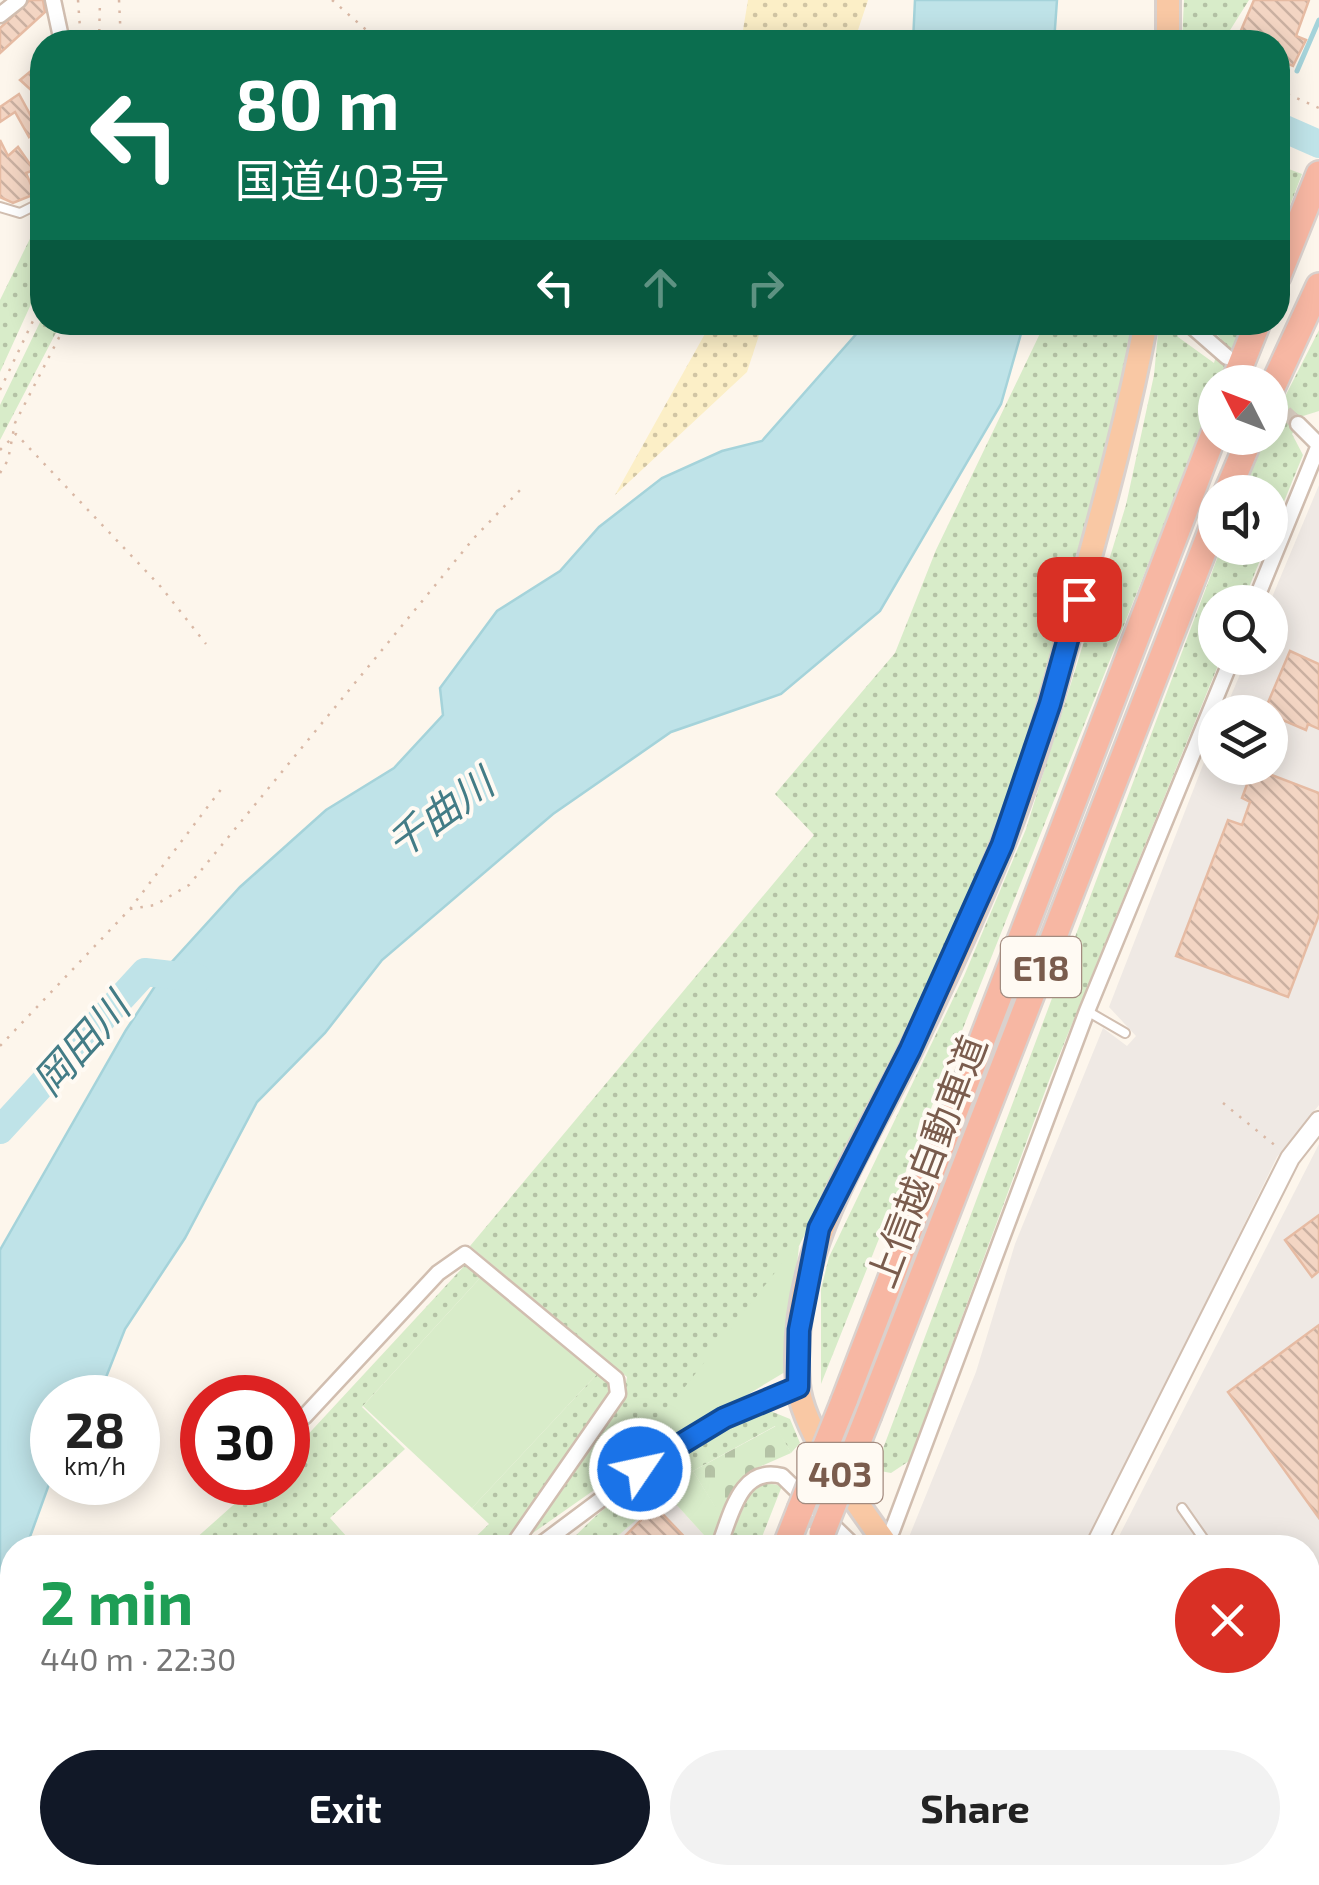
<!DOCTYPE html>
<meta charset="utf-8">
<style>
body{margin:0;font-family:"Exo 2","Noto Sans JP",sans-serif;background:#f2f2f2;color:#222;height:100vh;display:flex;flex-direction:column;font-size:38px;white-space:nowrap}
*{box-sizing:border-box;margin:0}
p{font-size:32px;color:#767676}
.icon{flex:none;width:55px;height:55px;fill:none;stroke:currentColor;stroke-width:2;stroke-linecap:round;stroke-linejoin:round}
.map{position:relative;flex:1;overflow:hidden}
.panel{position:absolute;left:0px;top:1535px;width:1320px;height:350px;display:flex;flex-direction:column;background:#fff;border-radius:40px 40px 0 0;box-shadow:0 5px 25px #0003}
.panel>*{flex:none}
.top-card{position:absolute;left:30px;top:30px;width:1260px;height:305px;border-radius:40px;box-shadow:0 5px 25px #0003;background:#0b6e4f;color:#fff;overflow:hidden}
.needle{width:65px;rotate:312deg}
.controls{position:absolute;left:1198px;top:365px;display:grid;gap:20px}
.controls a{display:grid;place-items:center;width:90px;height:90px;border-radius:50%;background:#fff;box-shadow:0 5px 25px #0003;font-size:50px}
.speed{position:absolute;left:30px;top:1375px;display:flex;gap:20px;font-size:50px;font-weight:700;text-align:center}
.speed>*{display:grid;place-content:center;width:130px;height:130px;border-radius:50%;background:#fff;box-shadow:0 5px 25px #0003;line-height:1}
.speed small{font-size:25px;font-weight:400}
.speed .limit{border:15px solid #d22;background:#fff;color:#111}
.pin{position:absolute;display:grid;place-items:center;width:85px;height:85px;color:#fff;margin:-42px;border-radius:20px;box-shadow:0 5px 15px #0006}
.me{position:absolute;width:110px;margin:-55px;rotate:56deg;stroke-linejoin:round;filter:drop-shadow(0 0 8px #0008)}
.turn{display:flex;align-items:center;gap:35px;height:210px;padding:0 40px;font-size:45px}
.turn .icon{width:130px;height:130px;stroke-width:2.5}
.turn b{display:block;font-size:70px;line-height:85px}
.lanes{display:flex;align-items:center;height:95px;padding:0 40px;background:#0003;justify-content:center;gap:50px;direction:ltr}
.lanes .off{opacity:.35}
.round{display:grid;place-items:center;flex:none;width:105px;height:105px;border-radius:52px;background:#f2f2f2}
.summary{display:flex;align-items:center;justify-content:space-between;height:170px;padding:0 40px}
h1{font-size:60px;font-weight:700;line-height:75px;color:#1e9e55}
.primary-button{display:flex;gap:20px;margin-top:auto;padding:20px 40px}
.primary-button a{flex:1;height:115px;border-radius:60px;background:#111827;color:#fff;font-size:40px;font-weight:700;line-height:115px;text-align:center}
.primary-button a+a{background:#f2f2f2;color:#222}
.map>svg:first-child{display:block}
.industrial{fill:#efe9e4}
.grass{fill:url(#grass-dots)}
.sand{fill:url(#sand-dots)}
.cemetery{fill:url(#cemetery-stones)}
.park{fill:#d8ecc9}
.water{fill:#bfe3e8;stroke:#a5d3da;stroke-width:2.5}
.lines{fill:none;stroke-linecap:round;stroke-linejoin:round}
.stream{stroke:#a5d3da;stroke-width:5}
.river{stroke:#bfe3e8;stroke-width:28}
.building{fill:url(#building-back-hatch);stroke:#e6bba3;stroke-width:2.5}
.minor-tunnel{stroke:#dcd0c4;stroke-width:14;stroke-dasharray:14 7;stroke-linecap:butt}
.service-casing{stroke:#d1beb0;stroke-width:12}
.minor-casing{stroke:#d1beb0;stroke-width:19}
.tertiary-casing{stroke:#d1beb0;stroke-width:22}
.trunk-casing{stroke:#dad1cd;stroke-width:28}
.motorway-casing{stroke:#dad1cd;stroke-width:30}
.path{stroke:#d9b8a5;stroke-width:2.5;stroke-dasharray:2.5 8;stroke-linecap:butt}
.service{stroke:#fff;stroke-width:8}
.minor{stroke:#fff;stroke-width:14}
.tertiary{stroke:#fff;stroke-width:18}
.trunk{stroke:#f9c8a4;stroke-width:22}
.motorway{stroke:#f7b7a3;stroke-width:25}
.motorway-bridge-casing{stroke:#dad1cd;stroke-width:30;stroke-linecap:butt}
.motorway-bridge{stroke:#f7b7a3;stroke-width:25}
.route-casing{stroke:#114b97;stroke-width:25}
.route{stroke:#1a73e8;stroke-width:18}
.labels{text-anchor:middle;dominant-baseline:central;stroke-width:8;stroke-linejoin:round;paint-order:stroke}
.shield{fill:#fffaf3;stroke:#a28b7f;stroke-width:2.5}
.shield-label{font-size:35px;font-weight:bold;fill:#7a5c4d}
.street-label{font-size:38px;fill:#7a5c4d;stroke:#fffaf3}
.water-label{font-size:40px;font-style:italic;fill:#437c86;stroke:#fffaf3}
</style>
<div class="map">
<svg width="1319" height="1885" viewBox="0 0 1319 1885">
<defs>
<pattern id="grass-dots" width="8" height="8" patternUnits="userSpaceOnUse" patternTransform="scale(2.5)"><rect width="8" height="8" fill="#d8ecc9"/><path d="M2 2h.1M6 6h.1" fill="none" stroke="#b4c2a5" stroke-width="1.8" stroke-linecap="round"/></pattern>
<pattern id="sand-dots" width="8" height="8" patternUnits="userSpaceOnUse" patternTransform="scale(2.5)"><rect width="8" height="8" fill="#fcefc7"/><path d="M2 2h.1M6 6h.1" fill="none" stroke="#d1c5a4" stroke-width="1.8" stroke-linecap="round"/></pattern>
<pattern id="cemetery-stones" width="16" height="16" patternUnits="userSpaceOnUse" patternTransform="scale(2.5)"><rect width="16" height="16" fill="#d8ecc9"/><path d="M2 7V4a2 2 0 0 1 4 0v3zM10 15v-3a2 2 0 0 1 4 0v3z" fill="#b4c2a5"/></pattern>
<pattern id="building-back-hatch" width="6" height="6" patternUnits="userSpaceOnUse" patternTransform="scale(2.5)"><rect width="6" height="6" fill="#f3d5c3"/><path d="M-1 5l2 2M0 0l6 6M5-1l2 2" fill="none" stroke="#cab0a1"/></pattern>
</defs>
<rect width="100%" height="100%" fill="#fdf6ec"/>
<path class="industrial" d="M1319 485V1105L1277 1157 1101 1516 1080 1547H917L909 1537 976 1372 1015 1244 1103 1028 1127 1046 1136 1036 1109 1007 1215 734V768H1270V712H1224L1247 658H1270V602Z
M1319 1144V1747L1308 1755V1548H1113Z
M665 1492 712 1544 710 1548H605Z
M1100 1872 1109 1885H818L808 1873Z"/>
<path class="grass" d="M1184 0H1249L1227 35 1235 42H1182Z
M1278 165 1302 174 1278 237Z
M42 214V280L0 372V300Z
M42 318V322L61 323 0 440V405Z
M1045 323H1132L1127 361 1085 540 1043 688 982 867 915 1015 799 1246 617 1474 530 1535 526 1532 623 1399 627 1377 470 1246 814 835 775 794 895 653 936 550Z
M1159 323H1174L1178 337 1214 363 1221 339 1207 323H1244L1221 382H1215V397L821 1384V1289L829 1257 964 976 1026 829 1126 505 1154 375Z
M1319 330V411L1303 416 1292 434 1303 455 1270 536V492H1243L1264 438H1270V426Z
M1221 548H1265L1243 602H1215V658H1221L1050 1078 909 1461 891 1473 875 1470Z
M466 1264 480 1278 362 1407 405 1449 330 1518 356 1547 185 1548 258 1483 288 1482V1456Z
M598 1373 610 1384V1392L506 1547 464 1548 489 1524 472 1508Z
M768 1410 790 1419 800 1443 791 1453 775 1426 693 1471 605 1547 564 1548C620 1486 693 1443 768 1410Z
M767 1483 782 1486 758 1547 726 1548 750 1492Z
M57 1873H114L98 1885H39Z
M139 1873V1872L190 1873 173 1885H123Z"/>
<path class="sand" d="M748 0H868L854 42H741Z
M711 323H763L747 372 615 495Z"/>
<path class="cemetery" d="M776 1426 791 1453 750 1471 728 1506 718 1512 693 1471Z"/>
<path class="park" d="M799 1246 785 1372 617 1473 788 1256Z
M480 1278 598 1373 472 1508 363 1406Z
M693 1471 718 1511 728 1506 712 1544 665 1492Z"/>
<path class="water" d="M915 0H1057L1054 42H913Z
M866 323H1024L1001 404 880 611 781 694 671 732 553 814 382 960 325 1033 257 1102 185 1238 125 1329 99 1395 52 1398V1476L27 1545 12 1548V1570L0 1590V1250L126 1030 169 965 240 887 326 810 394 768 443 715 440 688 497 611 560 571 599 527 662 478 722 451 762 441Z"/>
<g class="lines">
<path class="stream" d="M1297 71 1319 20
M1278 106 1282 98"/>
<path class="river" d="M1278 126 1319 144
M0 1130 145 972 198 978"/>
</g>
<path class="building" d="M43 0 45 12 0 53V28L30 0Z
M1254 0H1309L1296 36 1306 40 1293 66 1278 60V42H1236Z
M42 62V100L20 80Z
M19 94 38 129 29 137 15 112 0 122V107Z
M0 140 8 156 18 147 34 170 26 173 35 194 13 203 0 197Z
M1290 651 1319 664V729L1308 724 1306 730 1264 712Z
M1253 768 1319 793V915L1288 997 1176 956 1228 820 1242 825 1250 802 1242 798Z
M1319 1215V1271L1312 1277 1285 1240Z
M1319 1325V1518L1228 1392Z
M655 1506 695 1548H613Z
M202 1872H453L462 1885H185Z
M502 1872H568L552 1885H511Z
M815 1872H910L919 1885H824Z
M968 1872H1031L1040 1885H977Z"/>
<g class="lines">
<path class="minor-tunnel" d="M1270 398 1298 424"/>
<g class="service-casing">
<path id="service" d="M0 207 20 213 42 202
M1087 1011 1125 1033
M1182 1508 1210 1548
M1308 1639 1319 1631
M1308 1680 1319 1696"/>
</g>
<g class="minor-casing">
<path id="minor" d="M53 0 62 42
M0 15 19 0
M1187 322 1227 357
M1255 602 1319 445 1298 424
M304 1417 438 1273 465 1254 616 1379 618 1394 511 1548
M892 1531 1087 1011 1232 658
M536 1548 667 1450 724 1418 798 1387
M718 1548C731 1517 739 1465 782 1476L856 1548
M800 1872 809 1885
M109 1885 125 1872
M580 1885 586 1872
M752 1885 757 1872"/>
</g>
<g class="tertiary-casing">
<path id="tertiary" d="M1094 1548 1290 1158 1319 1121
M1308 1772 1319 1764
M1151 1885 1168 1872"/>
</g>
<g class="trunk-casing">
<path id="trunk" d="M1168 42V0
M889 1548C860 1507 802 1432 798 1384 788 1255 855 1162 909 1053 942 986 974 915 1002 846 1036 762 1059 674 1082 586 1106 498 1129 412 1146 322
M1123 1872 1132 1885"/>
</g>
<g class="motorway-casing">
<path id="motorway" d="M1278 276 1319 174
M1234 382 1258 322
M1270 392 1319 286
M1227 492 1250 438
M844 1401 1215 431
M869 1414 1215 521
M785 1548 800 1510
M644 1885 650 1872
M681 1885 686 1872"/>
</g>
<path class="path" d="M78 0 81 42
M119 0 121 42
M332 0 380 42
M99 42 100 0
M1278 90 1319 108
M0 390 42 302
M0 450 16 434 161 587 206 644
M0 473 8 460 15 423 67 322
M130 909 155 905 189 885 474 538 522 488
M0 1046 130 909 222 788
M1223 1103 1277 1147"/>
<use href="#service" class="service"/>
<use href="#minor" class="minor"/>
<use href="#tertiary" class="tertiary"/>
<use href="#trunk" class="trunk"/>
<use href="#motorway" class="motorway"/>
<g class="motorway-bridge-casing">
<path id="motorway-bridge" d="M800 1510 844 1401
M822 1533 869 1414"/>
</g>
<use href="#motorway-bridge" class="motorway-bridge"/>
</g>
<g class="lines">
<g class="route-casing">
<path id="route" d="M640 1469 724 1418 798 1387 799 1330 819 1228 910 1050 1002 845 1050 704 1079 599"/>
</g>
<use href="#route" class="route"/>
</g>
<g class="labels">
<g class="shield">
<rect x="1001" y="937" width="80" height="60" rx="8"/>
<rect x="797.5" y="1443" width="85" height="60" rx="8"/>
</g>
<g class="shield-label">
<text x="1041" y="967">E18</text>
<text x="840" y="1473">403</text>
</g>
<g class="street-label">
<text transform="translate(926 1161) rotate(-69)">上信越自動車道</text>
</g>
<g class="water-label">
<text transform="translate(439 812) rotate(-36)">千曲川</text>
<text transform="translate(80 1043) rotate(-48)">岡田川</text>
</g>
</g>
</svg>
<div class="controls">
<a><svg class="needle" viewBox="-14 -14 28 28"><path d="M0-13l5 13h-10z" fill="#e53935"/><path d="M0 13l5-13h-10z" fill="#767676"/></svg></a>
<a><svg class="icon" aria-label="sound" viewBox="0 0 24 24"><path d="M4 9h4l5-4v14l-5-4H4zM17 9q2 3 0 6"/></svg></a>
<a><svg class="icon" aria-label="search" viewBox="0 0 24 24"><circle cx="10" cy="10" r="6"/><path d="M15 15l6 6"/></svg></a>
<a><svg class="icon" aria-label="layers" viewBox="0 0 24 24"><path d="M12 4l9 5-9 5-9-5zM3 14l9 5 9-5"/></svg></a>
</div>
<div class="speed"><div>28<small>km/h</small></div><div class="limit">30</div></div>
<div class="pin" style="left:1079px;top:599px;background:#d93025"><svg class="icon" aria-label="arrive" viewBox="0 0 24 24"><path d="M6 21V4h12l-3 4 3 4H6"/></svg></div>
<svg class="me" style="left:640px;top:1469px" viewBox="-20 -20 40 40"><circle r="17" fill="#1a73e8" stroke="#fff" stroke-width="3"/><path d="M0-11L8 9 0 5-8 9z" fill="#fff"/></svg>
<div class="top-card">
<div class="turn"><svg class="icon" aria-label="left" viewBox="0 0 24 24"><path d="M17 20v-9H6M10 6l-5 5 5 5"/></svg><div><b>80 m</b>国道403号</div></div>
<div class="lanes"><svg class="icon" aria-label="left" viewBox="0 0 24 24"><path d="M17 20v-9H6M10 6l-5 5 5 5"/></svg><svg class="icon off" aria-label="ahead" viewBox="0 0 24 24"><path d="M12 20V5M6 11l6-6 6 6"/></svg><svg class="icon off" aria-label="right" viewBox="0 0 24 24"><path d="M7 20v-9h11M14 6l5 5-5 5"/></svg></div>
</div>
<section class="panel">
<div class="summary"><div><h1>2 min</h1><p>440 m · 22:30</p></div><a class="round" style="background:#d93025;color:#fff"><svg class="icon" aria-label="close" viewBox="0 0 24 24"><path d="M6 6l12 12M18 6L6 18"/></svg></a></div>
<div class="primary-button"><a>Exit</a><a>Share</a></div>
</section>
</div>
